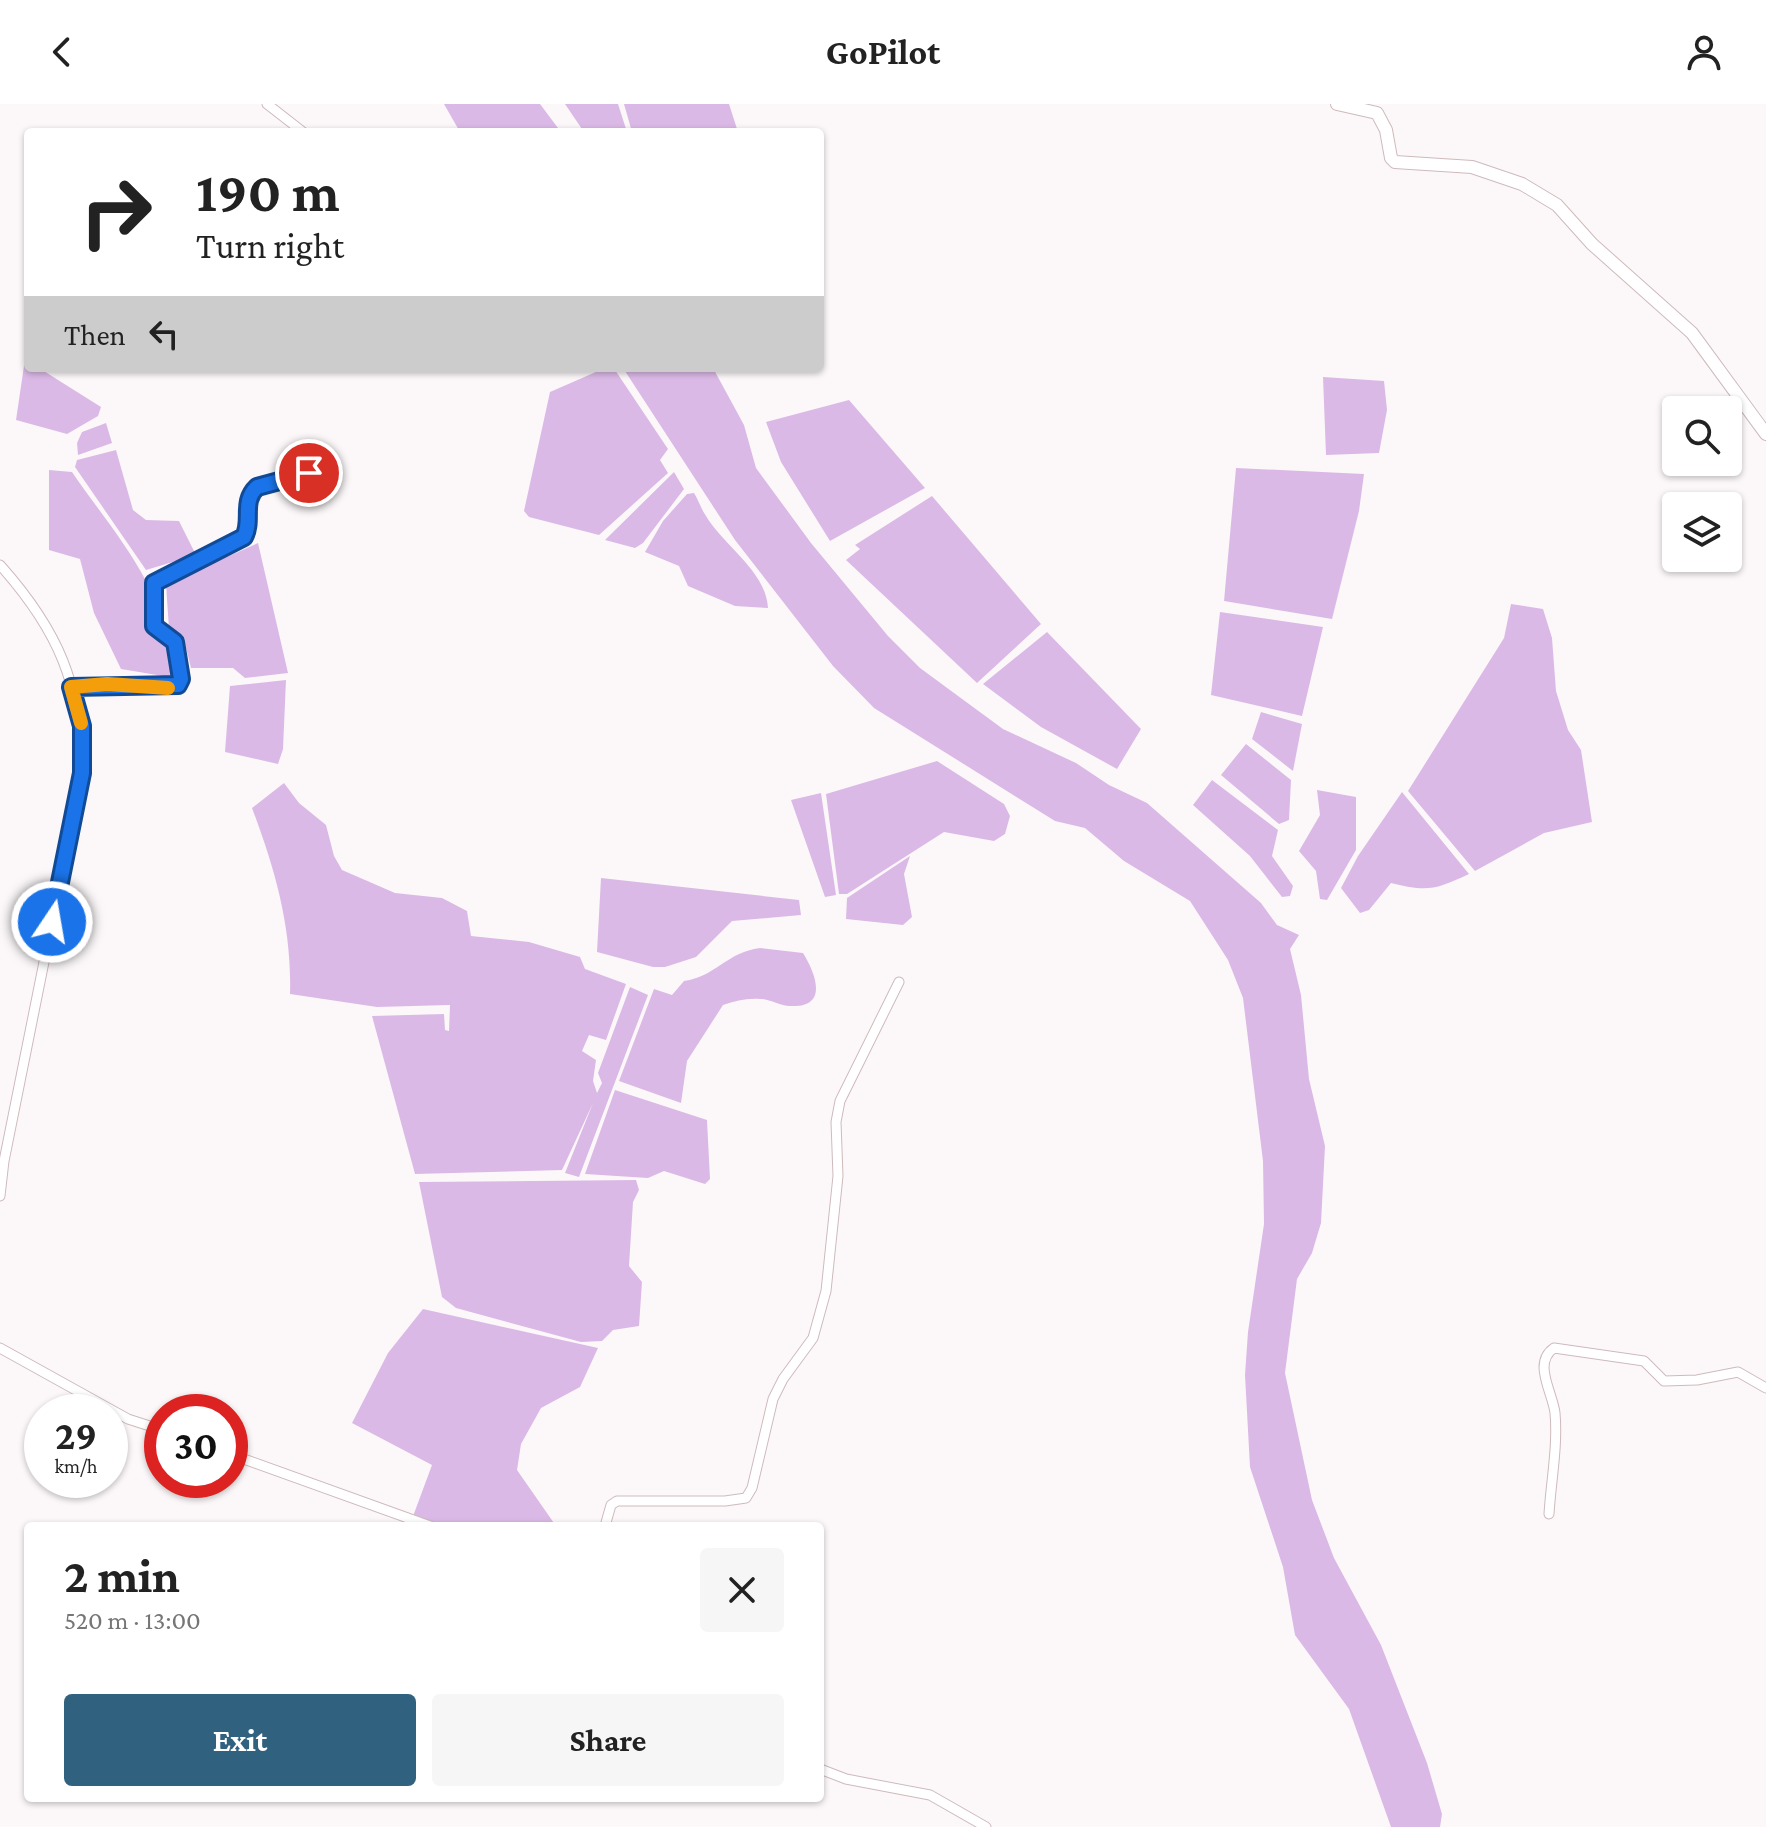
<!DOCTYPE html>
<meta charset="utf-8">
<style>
body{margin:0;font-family:"Crimson Pro",serif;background:#f6f6f6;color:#222;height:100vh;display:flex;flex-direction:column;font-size:30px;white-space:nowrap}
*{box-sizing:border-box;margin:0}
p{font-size:26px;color:#767676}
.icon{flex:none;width:44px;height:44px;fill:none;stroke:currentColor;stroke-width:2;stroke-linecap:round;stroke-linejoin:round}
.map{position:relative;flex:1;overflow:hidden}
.details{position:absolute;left:24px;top:1418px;width:800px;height:280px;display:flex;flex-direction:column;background:#fff;border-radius:8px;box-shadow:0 2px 6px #0004}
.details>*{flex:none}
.guide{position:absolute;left:24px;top:24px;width:800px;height:244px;border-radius:8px;box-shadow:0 2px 6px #0004;background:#fff;color:#222;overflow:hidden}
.buttons{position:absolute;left:1662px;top:292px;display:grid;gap:16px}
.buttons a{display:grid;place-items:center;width:80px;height:80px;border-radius:8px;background:#fff;box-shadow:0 2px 6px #0004;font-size:40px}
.speed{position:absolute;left:24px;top:1290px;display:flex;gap:16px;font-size:40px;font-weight:700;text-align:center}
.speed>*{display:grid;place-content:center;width:104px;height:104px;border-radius:50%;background:#fff;box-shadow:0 2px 6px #0004;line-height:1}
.speed small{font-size:20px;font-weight:400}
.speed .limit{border:12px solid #d22;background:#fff;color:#111}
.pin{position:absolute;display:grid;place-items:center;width:68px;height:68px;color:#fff;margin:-34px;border:4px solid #fff;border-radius:50%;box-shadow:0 2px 8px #0007}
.me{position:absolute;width:88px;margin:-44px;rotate:12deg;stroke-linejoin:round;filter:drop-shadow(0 0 6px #0008)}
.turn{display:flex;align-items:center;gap:28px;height:168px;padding:0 40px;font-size:36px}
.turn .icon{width:104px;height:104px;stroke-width:2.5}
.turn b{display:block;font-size:56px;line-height:68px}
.then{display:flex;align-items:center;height:76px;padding:0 40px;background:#0003;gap:16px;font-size:30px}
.round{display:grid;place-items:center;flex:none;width:84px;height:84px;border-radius:8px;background:#f6f6f6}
.headline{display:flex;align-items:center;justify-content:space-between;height:136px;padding:0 40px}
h1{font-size:48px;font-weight:700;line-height:60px}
.cta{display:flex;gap:16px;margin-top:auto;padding:16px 40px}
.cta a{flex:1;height:92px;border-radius:8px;background:#30617f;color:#fff;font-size:32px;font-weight:700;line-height:92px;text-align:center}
.cta a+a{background:#f6f6f6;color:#222}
header{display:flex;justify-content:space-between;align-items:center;height:104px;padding:0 40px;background:#fff;font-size:36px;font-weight:700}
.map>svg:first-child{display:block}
.water{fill:#dbb9e6}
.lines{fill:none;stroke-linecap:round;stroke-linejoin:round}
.street-casing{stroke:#cebabc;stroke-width:11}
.secondary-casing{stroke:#cebabc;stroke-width:14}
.street{stroke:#fff;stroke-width:9}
.secondary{stroke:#fff;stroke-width:12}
.route-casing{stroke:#114b97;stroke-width:20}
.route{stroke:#1a73e8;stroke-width:14}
.slow{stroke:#f59e0b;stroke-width:14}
</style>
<header><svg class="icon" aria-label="back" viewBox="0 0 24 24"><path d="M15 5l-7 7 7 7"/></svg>GoPilot<svg class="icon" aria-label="person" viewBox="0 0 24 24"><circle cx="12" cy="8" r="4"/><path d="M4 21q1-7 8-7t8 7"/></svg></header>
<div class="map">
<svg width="1766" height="1723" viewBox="0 0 1766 1723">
<rect width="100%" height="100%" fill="#fcf8f9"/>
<path class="water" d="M444 0H540L561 28H460Z
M565 0H618L627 28H584Z
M624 0H729L738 28H632Z
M25 255 28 264H39L101 303 98 312 67 330 16 316Z
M605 264 615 266 668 345 660 356 668 369 599 431 529 413 524 407 550 288Z
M623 264H713L744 321 756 364 811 439 888 532 920 564 1003 625 1076 659 1109 681 1147 699 1261 799 1277 821 1299 831 1290 845 1301 891 1309 975 1325 1042 1321 1119 1312 1149 1297 1175 1285 1269 1312 1396 1334 1454 1381 1541 1427 1659 1442 1710 1440 1723H1391L1349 1605 1295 1531 1283 1463 1250 1363 1245 1271 1248 1228 1264 1120 1263 1057 1243 894 1228 856 1190 797 1124 757 1085 724 1055 717 874 604 833 562 735 436Z
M1323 273 1384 277 1387 306 1379 349 1326 351Z
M849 296 925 384 830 437 781 358 766 318Z
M106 319 112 339 78 351 77 339 82 328Z
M116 346 133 406 146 416 179 417 196 451 146 466 75 363 77 356Z
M1236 364 1364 370 1359 407 1332 515 1224 497Z
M49 366 72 368C96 403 126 439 146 477 162 508 133 529 177 550L181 575 121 565 94 509 80 455 49 446Z
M674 368 684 385 643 439 635 444 605 436Z
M694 389C699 397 701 405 706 412 724 442 766 467 768 504L735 502 688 482 679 462 645 448 663 417 687 390Z
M932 392 1041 520 977 579 846 456 860 445 855 441Z
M258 439 288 569 245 574 233 564H191L183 532 169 525 166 480Z
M1511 500 1543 505 1552 534 1556 587 1568 626 1581 646 1592 718 1544 729 1475 767 1408 687 1504 534Z
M1220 508 1323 523 1302 612 1211 591Z
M1047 528 1141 625 1117 665 1041 623 983 580Z
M286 576 283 645 278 660 225 648 230 582Z
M1261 608 1302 620 1293 667 1252 635Z
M1246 640 1291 676 1289 716 1279 720 1221 671Z
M937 657 1004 700 1010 712 1005 730 994 737 944 728 847 790H839L826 690Z
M1212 676 1278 726 1272 752 1293 782 1290 792 1282 793 1250 752 1193 701Z
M284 679 299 699 326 721 334 752 342 766 395 789 442 794 467 807 471 832 529 838 580 853 585 865 626 880 606 936 589 931 582 947 596 956 593 977 597 989 602 979 598 969 630 883 648 891 579 1073 565 1069 593 999 562 1066 415 1070 372 912 444 910 445 926 449 927 450 901 377 903 290 890C292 824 275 765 252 704Z
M1317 686 1356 693V746L1327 796 1320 795 1316 767 1299 747 1320 711Z
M1402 688 1469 770C1435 786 1427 788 1391 779L1369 806 1360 809 1341 784 1358 752Z
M821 689 836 791 825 793 791 696Z
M910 752 904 770 912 813 903 821 846 815 847 794Z
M601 774 799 796 801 811 732 817 696 853 665 863H653L597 848Z
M760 844 803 849C816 870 829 904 790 902 780 902 770 895 760 895 747 894 735 897 723 901L687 957 681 999 619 977 654 885 672 891 684 877C715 873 727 848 760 844Z
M615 986 707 1016 710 1075 705 1080 664 1067 648 1074 585 1070Z
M636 1076 639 1086 633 1098 629 1162 642 1178 639 1222 613 1226 602 1237 581 1238 456 1204 442 1193 419 1078Z
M423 1205 598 1244 580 1283 541 1304 521 1340 517 1366 556 1422H430L412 1415 432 1361 352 1319 388 1249Z"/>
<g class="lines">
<g class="street-casing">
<path id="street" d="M267 0 303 28
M0 461C58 526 82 581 82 669L4 1057 0 1092
M71 583 178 581 181 575 175 538 154 522V479L244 433C253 416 241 398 257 383L309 369
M0 1244 128 1315 162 1326
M230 1350 430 1422
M1549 1410C1551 1377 1558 1342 1555 1309 1553 1289 1532 1259 1554 1244L1644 1257 1664 1277 1697 1276 1738 1268 1766 1284
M605 1422 611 1401 617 1397H725L746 1394 752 1384 773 1295 783 1275 813 1234 826 1187 838 1072 836 1018 840 997 899 878
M820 1665 846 1675 930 1691 986 1723"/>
</g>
<g class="secondary-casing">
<path id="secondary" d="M1337 0 1377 9 1386 26 1391 54 1395 58 1472 63 1522 80 1557 101 1592 140 1692 229 1766 330"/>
</g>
<use href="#street" class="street"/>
<use href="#secondary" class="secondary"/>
</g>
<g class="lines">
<g class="route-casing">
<path id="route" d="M52 818 82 669V622L71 583 178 581 181 575 175 538 154 522V479L244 433C253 416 241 398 257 383L309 369"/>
</g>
<use href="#route" class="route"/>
<path class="slow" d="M81 619 71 583 107 580 168 584"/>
</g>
</svg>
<div class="buttons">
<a><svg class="icon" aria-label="search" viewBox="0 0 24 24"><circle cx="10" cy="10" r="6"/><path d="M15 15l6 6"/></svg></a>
<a><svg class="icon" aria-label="layers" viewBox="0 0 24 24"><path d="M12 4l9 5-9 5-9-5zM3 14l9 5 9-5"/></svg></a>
</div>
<div class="speed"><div>29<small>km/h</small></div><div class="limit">30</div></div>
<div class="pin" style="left:309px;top:369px;background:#d93025"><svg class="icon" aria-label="arrive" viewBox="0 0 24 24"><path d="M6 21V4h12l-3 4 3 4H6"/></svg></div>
<svg class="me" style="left:52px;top:818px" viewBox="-20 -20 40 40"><circle r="17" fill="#1a73e8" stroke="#fff" stroke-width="3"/><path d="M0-11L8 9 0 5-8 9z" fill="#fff"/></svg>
<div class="guide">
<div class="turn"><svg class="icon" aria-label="right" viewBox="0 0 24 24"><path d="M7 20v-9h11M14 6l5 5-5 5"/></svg><div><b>190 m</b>Turn right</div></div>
<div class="then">Then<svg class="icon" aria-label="left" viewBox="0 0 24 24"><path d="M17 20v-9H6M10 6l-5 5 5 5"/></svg></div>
</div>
<section class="details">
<div class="headline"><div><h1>2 min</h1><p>520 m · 13:00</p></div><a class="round"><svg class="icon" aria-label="close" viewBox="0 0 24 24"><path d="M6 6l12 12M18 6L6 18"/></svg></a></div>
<div class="cta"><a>Exit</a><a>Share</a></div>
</section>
</div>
